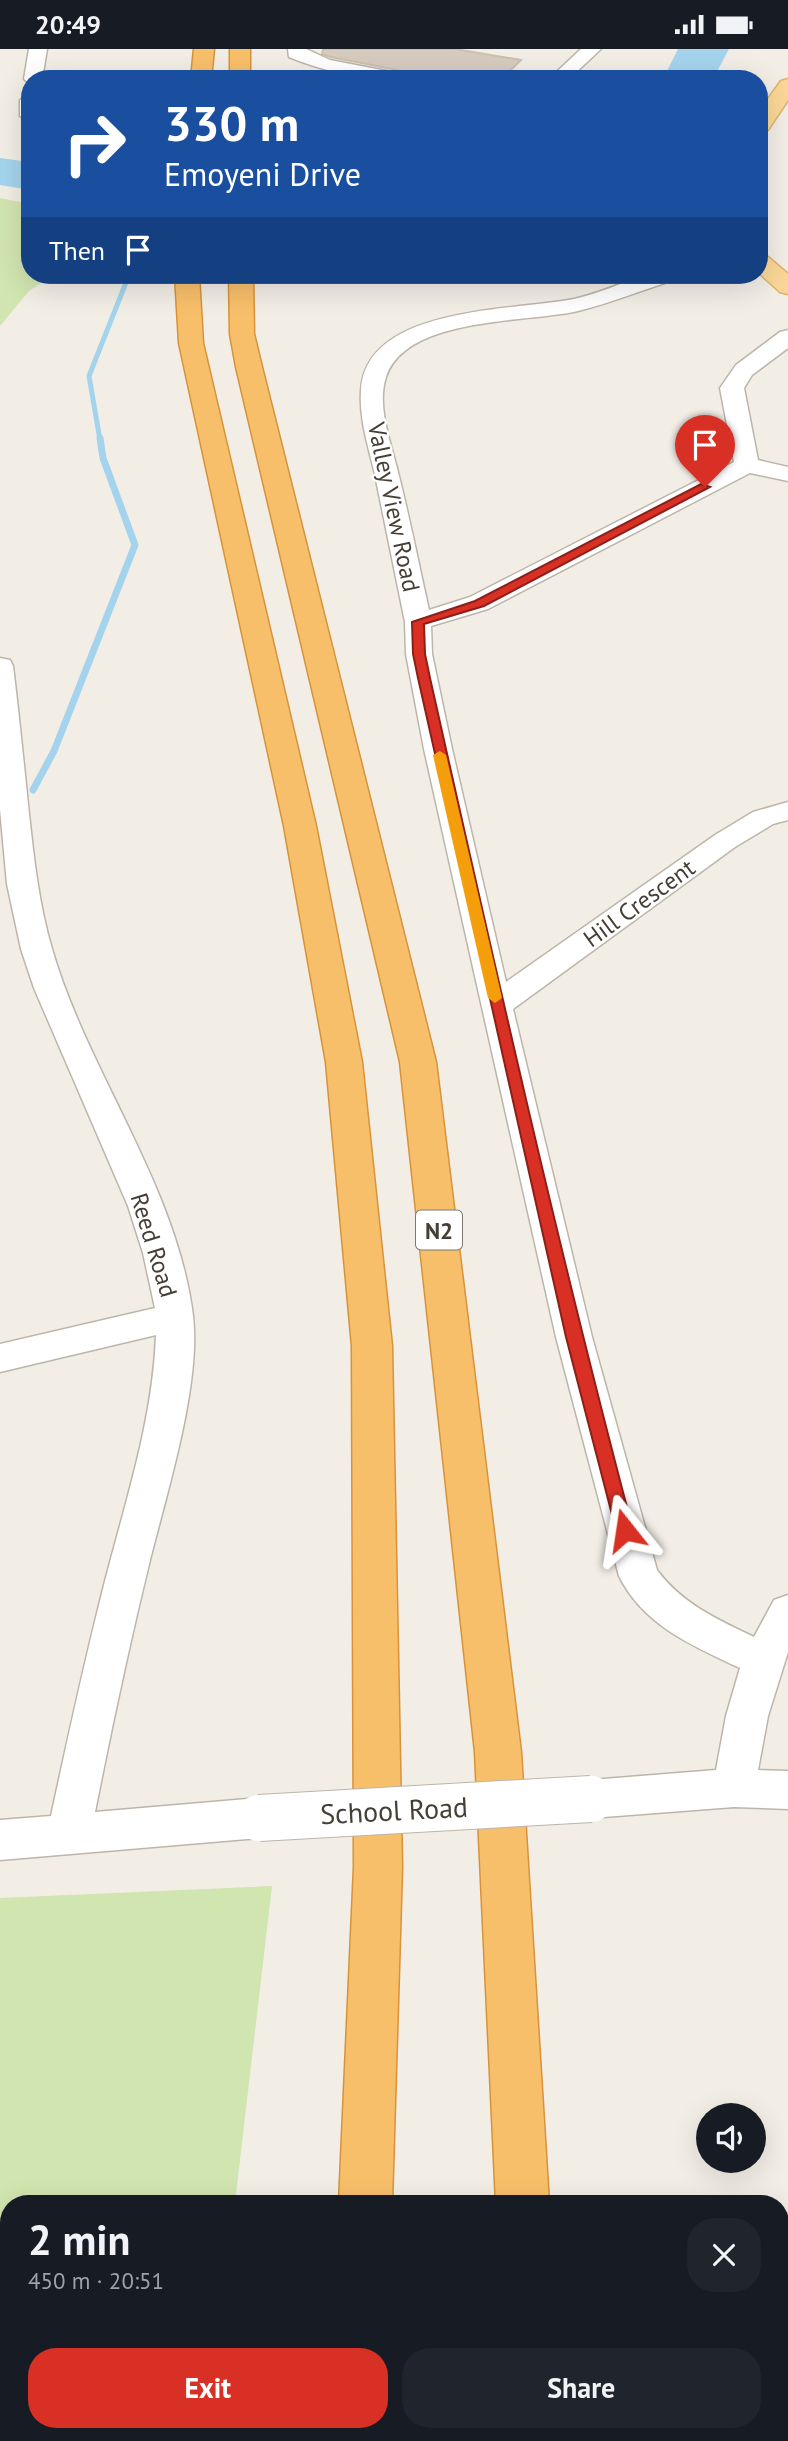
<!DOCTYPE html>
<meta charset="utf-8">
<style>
body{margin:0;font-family:"PT Sans",sans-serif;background:#20242c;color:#f1f3f6;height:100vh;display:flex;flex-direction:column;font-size:26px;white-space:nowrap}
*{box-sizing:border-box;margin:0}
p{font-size:23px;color:#9ea1a6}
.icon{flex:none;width:38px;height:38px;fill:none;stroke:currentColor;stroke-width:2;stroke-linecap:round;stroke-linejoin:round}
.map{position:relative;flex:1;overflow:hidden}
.drawer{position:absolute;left:0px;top:2146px;width:789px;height:247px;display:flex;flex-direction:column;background:#171b24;border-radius:28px 28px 0 0;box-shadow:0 7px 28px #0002}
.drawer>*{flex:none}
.guide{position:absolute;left:21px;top:21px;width:747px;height:214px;border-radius:28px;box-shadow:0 7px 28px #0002;background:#1a4fa0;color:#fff;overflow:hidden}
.fabs{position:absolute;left:696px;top:2054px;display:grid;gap:14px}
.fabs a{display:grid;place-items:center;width:70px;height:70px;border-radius:50%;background:#171b24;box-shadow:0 7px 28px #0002;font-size:35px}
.pin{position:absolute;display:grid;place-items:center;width:60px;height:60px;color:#fff;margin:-72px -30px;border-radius:50% 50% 50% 0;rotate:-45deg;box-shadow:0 0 7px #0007}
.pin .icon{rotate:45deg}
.me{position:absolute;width:77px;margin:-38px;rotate:345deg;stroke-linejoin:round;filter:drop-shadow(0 0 5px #0008)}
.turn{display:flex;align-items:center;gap:24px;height:147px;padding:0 28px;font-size:32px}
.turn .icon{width:91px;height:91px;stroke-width:2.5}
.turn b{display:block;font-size:49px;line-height:60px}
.then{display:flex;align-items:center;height:66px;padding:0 28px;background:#0003;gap:14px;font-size:26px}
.round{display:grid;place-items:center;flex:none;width:74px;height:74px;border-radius:28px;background:#20242c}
.head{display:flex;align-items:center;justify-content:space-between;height:119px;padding:0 28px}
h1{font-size:42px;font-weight:800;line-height:52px}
.button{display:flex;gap:14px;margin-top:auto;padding:14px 28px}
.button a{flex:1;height:80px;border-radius:28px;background:#d93025;color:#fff;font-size:28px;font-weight:800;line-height:80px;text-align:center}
.button a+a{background:#20242c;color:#f1f3f6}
.status{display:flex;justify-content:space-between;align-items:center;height:49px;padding:0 35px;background:#171b24;direction:ltr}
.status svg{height:19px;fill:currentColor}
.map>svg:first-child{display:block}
.green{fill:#d1e5b0}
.water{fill:#a4d4ed}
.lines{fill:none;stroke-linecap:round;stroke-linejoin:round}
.stream-far1{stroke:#a4d4ed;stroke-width:5}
.stream{stroke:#a4d4ed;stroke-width:7}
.building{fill:#d6cbbf;stroke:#cec0af;stroke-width:2}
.minor-casing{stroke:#bdb5a9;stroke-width:3}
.major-casing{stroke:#deb368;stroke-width:3}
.highway-casing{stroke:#d7933b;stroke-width:3}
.minor{fill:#fff;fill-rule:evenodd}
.major{fill:#fad797;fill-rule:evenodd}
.highway{fill:#f8bf6b;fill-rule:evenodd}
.minor-bridge-casing{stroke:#bdb5a9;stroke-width:48;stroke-linecap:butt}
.minor-bridge{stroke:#fff;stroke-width:46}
.route{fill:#d93025;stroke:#8d1f18;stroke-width:2}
.slow{fill:#f59e0b}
.labels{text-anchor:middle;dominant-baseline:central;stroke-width:5;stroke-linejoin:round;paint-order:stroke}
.shield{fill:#fff;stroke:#7d7872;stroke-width:2}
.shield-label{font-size:23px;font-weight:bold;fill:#453e35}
.street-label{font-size:24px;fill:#453e35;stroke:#fff}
.near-street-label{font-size:28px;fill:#453e35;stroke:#fff}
</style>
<div class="status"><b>20:49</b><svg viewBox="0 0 49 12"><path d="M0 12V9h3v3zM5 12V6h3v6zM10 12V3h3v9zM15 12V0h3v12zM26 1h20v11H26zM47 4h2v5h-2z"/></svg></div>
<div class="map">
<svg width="788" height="2392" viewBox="0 0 788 2392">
<rect width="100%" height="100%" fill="#f2eee6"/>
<path class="green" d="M0 149 30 155V226H53L29 242 0 277Z
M272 1837 235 2154H9V2384H207L206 2392H0V1849Z"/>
<path class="water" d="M678 0H729L713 30H663Z
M0 109 30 113V141L0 136Z"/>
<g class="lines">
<path class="stream-far1" d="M100 391 89 327 129 226"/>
<path class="stream" d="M33 741 54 702 135 496 103 409 100 389"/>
</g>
<path class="building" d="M323 0H455L521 11 502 30H420L407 28 397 21 331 8 322 5Z"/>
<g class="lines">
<g class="minor-casing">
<path id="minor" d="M29 0H47L42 30H30V35L24 30Z
M288 0H306L330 11 397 24 406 30C364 30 328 24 289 8Z
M581 0H601L569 30H549Z
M30 45V73L20 67V51Z
M645 226H677L674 231C642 241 611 254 578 262 527 274 406 267 386 328 376 358 392 397 399 427 410 471 419 516 429 561L470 548 734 413 720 339 736 316 780 283 788 281V299L752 326 744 339 758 411 788 418V432L750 424 488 560 431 577 432 605 452 700 506 933 715 786 753 763 788 753V771L773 775 735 798 513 960 592 1288 657 1521C681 1554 718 1571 754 1588L774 1551 788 1546V1603L768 1667 758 1721 788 1722V1760L734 1758 591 1769 576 1764 570 1750 576 1736 591 1731 716 1721 726 1667 740 1619C693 1597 643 1576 619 1527L556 1288 424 700 406 605 405 573C395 524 385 475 375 426 369 399 359 371 361 342 365 257 513 262 574 250 598 245 621 234 645 226Z
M0 609 10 611 13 617C19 666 24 716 29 765 34 811 39 856 52 900 88 1024 177 1137 193 1267 201 1334 168 1440 151 1507 130 1592 112 1677 95 1763L259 1749 274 1755 280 1769 274 1783 259 1789 0 1811V1771L51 1767C68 1688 85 1610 105 1532 126 1451 153 1370 156 1286L0 1323V1295L155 1259 143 1204 128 1157 34 939 21 900 7 835 0 760Z"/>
</g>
<g class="major-casing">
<path id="major" d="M788 30V51L768 81 760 82V61L781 32Z
M760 206 768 208 788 225V245L780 243 760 225Z"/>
</g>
<g class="highway-casing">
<path id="highway" d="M194 0H214L211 30H191Z
M230 0H250V30H230Z
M175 226H199L203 294 316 777 362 1013 392 1297 402 1818 392 2154H339L354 1818 352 1297 326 1013 284 777 179 294Z
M229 226H253L254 285 262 318 436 1013 521 1703 549 2154H496L475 1703 400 1013 236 318 230 285Z
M326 2384H382L381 2392H325Z
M497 2384H553V2392H497Z"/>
</g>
<use href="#minor" class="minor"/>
<use href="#major" class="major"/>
<use href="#highway" class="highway"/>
<g class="minor-bridge-casing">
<path id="minor-bridge" d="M259 1769 591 1750"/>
</g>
<use href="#minor-bridge" class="minor-bridge"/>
</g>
<path class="route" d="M701 435 710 438 484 557 424 575 425 605 430 629C494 914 558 1199 633 1481L631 1486 625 1489 618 1486 616 1481 566 1288 418 629 413 605 412 573 475 552Z"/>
<path class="slow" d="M440 702 446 706 502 949 495 954 488 949 433 706Z"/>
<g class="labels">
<rect class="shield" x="416" y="1161.5" width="46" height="39" rx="5"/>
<g class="shield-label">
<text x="439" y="1181">N2</text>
</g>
<g class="street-label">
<text transform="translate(394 458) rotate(78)">Valley View Road</text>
<text transform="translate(639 854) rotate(-36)">Hill Crescent</text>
<text transform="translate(154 1196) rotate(73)">Reed Road</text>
</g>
<g class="near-street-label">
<text transform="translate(394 1761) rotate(-3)">School Road</text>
</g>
</g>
</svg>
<div class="fabs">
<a><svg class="icon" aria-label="sound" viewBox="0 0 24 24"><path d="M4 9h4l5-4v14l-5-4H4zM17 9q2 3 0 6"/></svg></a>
</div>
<div class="pin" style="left:705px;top:438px;background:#d93025"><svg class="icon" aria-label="arrive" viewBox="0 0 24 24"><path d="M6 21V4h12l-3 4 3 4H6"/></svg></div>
<svg class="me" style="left:625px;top:1481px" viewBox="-20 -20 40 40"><path d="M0-17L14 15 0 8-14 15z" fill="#d93025" stroke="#fff" stroke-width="4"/></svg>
<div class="guide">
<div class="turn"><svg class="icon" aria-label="right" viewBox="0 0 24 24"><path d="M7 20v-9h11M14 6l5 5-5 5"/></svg><div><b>330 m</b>Emoyeni Drive</div></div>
<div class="then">Then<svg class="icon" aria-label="arrive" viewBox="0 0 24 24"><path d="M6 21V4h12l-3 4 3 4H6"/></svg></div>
</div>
<section class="drawer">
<div class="head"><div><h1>2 min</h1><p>450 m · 20:51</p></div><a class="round"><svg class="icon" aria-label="close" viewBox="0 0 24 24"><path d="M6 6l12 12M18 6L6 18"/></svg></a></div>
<div class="button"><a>Exit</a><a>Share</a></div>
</section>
</div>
